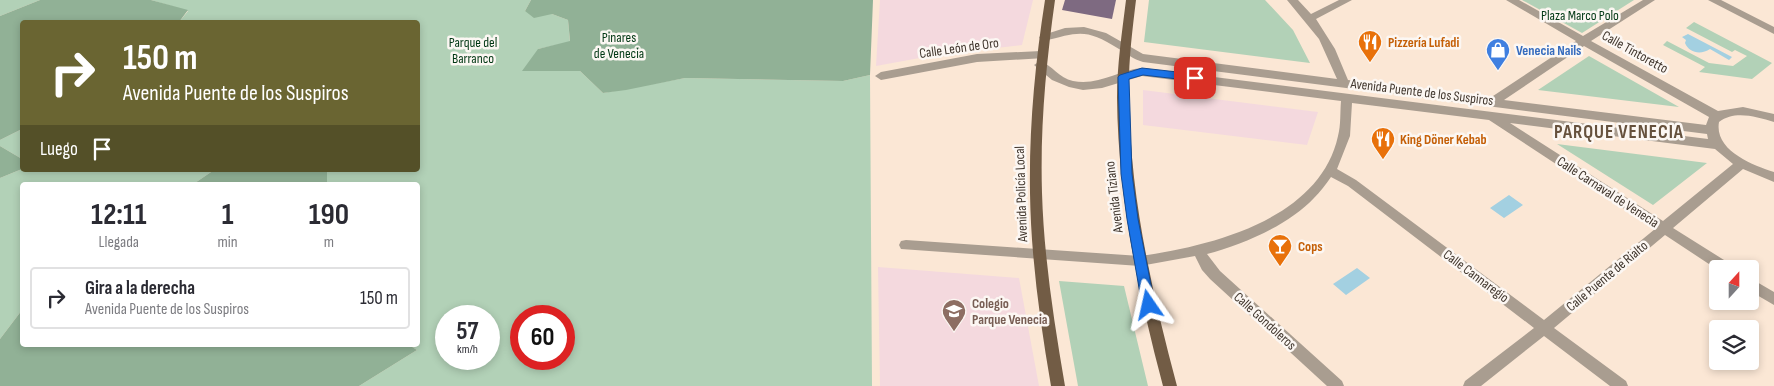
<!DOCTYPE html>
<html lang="es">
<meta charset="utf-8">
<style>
body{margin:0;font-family:"Sofia Sans Condensed",sans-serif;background:#f2f2f3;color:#2b2b33;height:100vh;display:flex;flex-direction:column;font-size:19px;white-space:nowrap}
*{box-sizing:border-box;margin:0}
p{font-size:16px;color:#7c7c81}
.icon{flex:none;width:28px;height:28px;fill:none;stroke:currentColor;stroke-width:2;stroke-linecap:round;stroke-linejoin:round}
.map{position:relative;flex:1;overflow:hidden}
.sheet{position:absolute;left:20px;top:182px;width:400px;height:165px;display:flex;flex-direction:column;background:#fff;border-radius:5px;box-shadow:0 2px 8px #0003}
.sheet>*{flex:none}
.guide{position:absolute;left:20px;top:20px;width:400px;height:152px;border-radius:5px;box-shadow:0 2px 8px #0003;background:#6a6532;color:#fff;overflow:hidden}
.needle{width:32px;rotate:21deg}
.buttons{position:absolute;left:1709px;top:260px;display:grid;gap:10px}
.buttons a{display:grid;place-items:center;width:50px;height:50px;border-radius:5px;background:#fff;box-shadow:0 2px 8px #0003;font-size:25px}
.speed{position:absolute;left:435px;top:305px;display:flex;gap:10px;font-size:25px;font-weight:700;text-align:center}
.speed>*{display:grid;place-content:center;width:65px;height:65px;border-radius:50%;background:#fff;box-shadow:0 2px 8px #0003;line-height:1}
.speed small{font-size:12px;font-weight:400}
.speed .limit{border:8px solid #d22;background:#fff;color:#111}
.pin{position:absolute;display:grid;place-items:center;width:42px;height:42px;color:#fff;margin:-21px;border-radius:10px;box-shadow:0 2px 8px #0006}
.me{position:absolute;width:55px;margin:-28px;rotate:349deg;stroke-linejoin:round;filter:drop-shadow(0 0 4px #0008)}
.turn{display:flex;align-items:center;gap:18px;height:105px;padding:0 20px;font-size:22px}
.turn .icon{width:65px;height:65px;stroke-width:2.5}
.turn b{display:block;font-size:35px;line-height:42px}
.then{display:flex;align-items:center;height:48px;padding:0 20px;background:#0003;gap:10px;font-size:19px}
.eta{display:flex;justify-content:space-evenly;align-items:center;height:85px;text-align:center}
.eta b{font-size:30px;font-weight:700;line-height:35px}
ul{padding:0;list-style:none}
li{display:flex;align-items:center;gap:15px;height:62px;margin:0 10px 8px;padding:0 10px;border:2px solid #e1e1e2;border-radius:5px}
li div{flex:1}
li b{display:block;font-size:19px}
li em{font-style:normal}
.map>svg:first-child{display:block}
.education{fill:#f4d9de}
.green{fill:#b2d1b7;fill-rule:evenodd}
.forest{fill:#91b196}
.water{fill:#a3d0e1}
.building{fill:#7e6a81}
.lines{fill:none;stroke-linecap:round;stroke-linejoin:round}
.minor{fill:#a99d90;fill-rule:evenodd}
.major{fill:#725c45;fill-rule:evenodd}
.route{fill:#1a73e8;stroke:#114b97}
.labels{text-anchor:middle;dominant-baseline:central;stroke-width:5;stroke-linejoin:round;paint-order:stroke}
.park-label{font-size:14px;fill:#003713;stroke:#fcf7f3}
.food-label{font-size:14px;font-weight:bold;fill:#c56008;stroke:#fcf7f3;text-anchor:start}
.street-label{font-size:14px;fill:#40362d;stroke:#fcf7f3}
.shop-label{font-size:14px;font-weight:bold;fill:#366cbe;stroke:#fcf7f3;text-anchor:start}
.education-label{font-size:14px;font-weight:bold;fill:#785e54;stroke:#fcf7f3;text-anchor:start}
.district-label{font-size:19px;font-weight:bold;letter-spacing:1px;fill:#66513d;stroke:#fcf7f3}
</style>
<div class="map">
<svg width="1774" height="386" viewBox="0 0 1774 386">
<rect width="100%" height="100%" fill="#fbe7d5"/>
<path class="education" d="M880 0H1033L1022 45 936 55 876 66Z
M1143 90 1318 112 1307 145 1143 125Z
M878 267 1019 278 1039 386H880Z"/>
<path class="green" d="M0 0H40L0 16Z
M151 0H531L525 11 552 14 568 20 570 42 538 49 562 70 580 71 603 93 685 78 843 81 870 75 872 386H359L417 350 409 345H418V185H327V170H418V22H179L188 11ZM446 316H489V359H446ZM521 316H564V359H521Z
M1149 0H1265L1293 30 1310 63 1144 42Z
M1522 0H1634L1582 33Z
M1694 22 1772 63 1752 79 1699 72 1705 67 1663 45 1667 41 1709 63 1733 66 1747 56 1735 50 1732 52 1686 28Z
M1589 56 1679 107 1538 90Z
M22 129V159L0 146V140Z
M1557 144 1707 163 1653 205Z
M22 169V170H214L192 185H22V310L0 339V178Z
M1059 281 1124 286 1148 386H1078Z"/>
<path class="forest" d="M40 0H151L188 10 179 22H22V129L0 140V16Z
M531 0H873L870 75 843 81 685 78 626 90 603 93 580 71H522L538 49 570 41 568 20 552 14 534 18 525 11Z
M0 146 22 159V169L0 178Z
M214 170H327V185H192Z
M22 310V345H409L417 350 359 386H0V339Z"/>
<path class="water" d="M1688 34 1732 57 1729 60 1710 49C1701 55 1689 53 1685 43L1686 40 1682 37Z
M1509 195 1523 205 1504 218 1490 208Z
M1357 268 1370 278 1346 295 1333 284Z"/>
<path class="building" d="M1065 0H1116L1112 19 1062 10Z"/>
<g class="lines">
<path class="minor" d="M1287 0H1298L1311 14 1339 0H1352L1316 19 1335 49 1348 80 1490 98 1576 41 1506 0H1519L1583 36 1643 0H1655L1591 41 1718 111 1743 107 1774 114V122C1756 117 1735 110 1719 122 1714 150 1752 165 1774 172V182L1743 169 1673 228 1732 265 1734 269 1718 270 1665 235 1554 328 1626 381 1628 386H1610L1544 336 1481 386H1463L1465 381 1534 328 1348 186 1331 177C1326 184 1320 192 1314 198 1289 225 1242 245 1207 254L1220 271 1342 381 1344 386H1327L1210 279 1202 270 1195 256 1140 266 901 249 899 245 901 241 906 240 1140 256C1212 246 1320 219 1338 136 1341 125 1340 112 1341 101L1142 76 1102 88 1083 90 1069 87 1052 80 1034 65 1040 61C1052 65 1059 78 1073 81 1099 86 1118 70 1142 68L1708 139 1707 134 1143 62C1133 59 1127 54 1119 49 1086 28 1079 32 1044 41L1039 38 1040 36 1065 28 1084 27 1106 33 1143 54 1337 79 1319 39ZM1584 46 1709 117 1706 125 1504 100ZM1352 103 1489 120 1655 229 1544 320 1356 180 1337 169 1350 136ZM1510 123 1715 149 1733 164 1663 221Z
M1708 0H1721L1774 27V34Z
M1041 51 1045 52 1046 55 1045 58 977 62 881 80 875 76 881 72 977 54Z
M1750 278 1774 292V305L1750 291Z"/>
<path class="major" d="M1045 0H1055C1046 64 1040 128 1042 193 1044 258 1054 322 1065 386H1051C1040 322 1031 258 1030 193 1029 128 1035 64 1045 0Z
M1126 0H1136C1132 33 1128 65 1129 98 1130 197 1152 292 1177 386H1163C1138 292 1118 196 1117 98 1117 65 1122 33 1126 0Z"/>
</g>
<path class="route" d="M1142 68 1195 74 1200 78 1195 81 1143 75 1129 79 1132 174 1138 219 1155 305 1153 309 1149 310 1144 309 1142 305 1127 219 1121 174 1118 77 1120 75Z"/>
<defs>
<g id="restaurant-pin" transform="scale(1.25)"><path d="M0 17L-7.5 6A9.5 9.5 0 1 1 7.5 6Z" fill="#e8710a" stroke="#fcf7f3"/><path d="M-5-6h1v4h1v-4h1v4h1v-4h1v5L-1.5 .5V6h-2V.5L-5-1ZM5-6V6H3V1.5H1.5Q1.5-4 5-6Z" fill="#fff"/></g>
<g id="shop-pin" transform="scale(1.25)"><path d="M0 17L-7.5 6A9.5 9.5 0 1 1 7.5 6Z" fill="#3f7fe0" stroke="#fcf7f3"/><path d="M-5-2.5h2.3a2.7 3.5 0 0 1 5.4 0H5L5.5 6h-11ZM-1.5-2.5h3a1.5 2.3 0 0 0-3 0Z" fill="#fff"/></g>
<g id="bar-pin" transform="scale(1.25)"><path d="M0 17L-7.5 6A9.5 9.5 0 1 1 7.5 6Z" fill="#e8710a" stroke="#fcf7f3"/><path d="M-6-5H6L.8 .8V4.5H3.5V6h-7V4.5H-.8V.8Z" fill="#fff"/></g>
<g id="school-pin" transform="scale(1.25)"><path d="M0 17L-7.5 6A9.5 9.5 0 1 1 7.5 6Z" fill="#8d6e63" stroke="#fcf7f3"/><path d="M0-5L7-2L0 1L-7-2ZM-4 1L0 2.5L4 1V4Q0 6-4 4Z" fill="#fff"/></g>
</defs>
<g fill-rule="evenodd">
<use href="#restaurant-pin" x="1370" y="42"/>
<use href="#shop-pin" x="1498" y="50"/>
<use href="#restaurant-pin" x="1383" y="139"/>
<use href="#bar-pin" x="1280" y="246"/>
<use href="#school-pin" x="954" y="311"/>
</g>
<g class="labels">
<g class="park-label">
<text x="1580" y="15">Plaza Marco Polo</text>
<text x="619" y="37">Pinares<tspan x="619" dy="16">de Venecia</tspan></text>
<text x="473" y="42">Parque del<tspan x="473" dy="16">Barranco</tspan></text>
</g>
<g class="food-label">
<text x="1388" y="42">Pizzería Lufadi</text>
<text x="1400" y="139">King Döner Kebab</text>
<text x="1298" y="246">Cops</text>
</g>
<g class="street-label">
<text transform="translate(959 48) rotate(-8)">Calle León de Oro</text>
<text transform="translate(1635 52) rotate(29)">Calle Tintoretto</text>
<text transform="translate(1422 92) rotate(7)">Avenida Puente de los Suspiros</text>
<text transform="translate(1608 192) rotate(33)">Calle Carnaval de Venecia</text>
<text transform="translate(1021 194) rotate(-92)">Avenida Policía Local</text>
<text transform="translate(1114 197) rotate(-97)">Avenida Tiziano</text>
<text transform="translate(1476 276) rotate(37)">Calle Cannaregio</text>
<text transform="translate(1607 276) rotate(-40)">Calle Puente de Rialto</text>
<text transform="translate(1265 321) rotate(42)">Calle Gondoleros</text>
</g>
<g class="shop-label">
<text x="1516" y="50">Venecia Nails</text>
</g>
<g class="education-label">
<text x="972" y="303">Colegio<tspan x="972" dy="16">Parque Venecia</tspan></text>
</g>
<g class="district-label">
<text x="1619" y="132">PARQUE VENECIA</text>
</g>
</g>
</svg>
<div class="buttons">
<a><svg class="needle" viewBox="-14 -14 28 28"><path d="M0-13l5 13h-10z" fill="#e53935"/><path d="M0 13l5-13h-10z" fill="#7c7c81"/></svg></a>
<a><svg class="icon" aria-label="layers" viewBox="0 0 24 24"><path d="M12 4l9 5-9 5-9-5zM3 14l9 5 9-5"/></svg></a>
</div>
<div class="speed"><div>57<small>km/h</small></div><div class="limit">60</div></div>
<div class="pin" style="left:1195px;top:78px;background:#d93025"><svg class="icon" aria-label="arrive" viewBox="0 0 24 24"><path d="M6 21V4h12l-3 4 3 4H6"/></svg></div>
<svg class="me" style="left:1149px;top:305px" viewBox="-20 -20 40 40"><path d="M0-17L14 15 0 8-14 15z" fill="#1a73e8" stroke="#fff" stroke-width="4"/></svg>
<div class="guide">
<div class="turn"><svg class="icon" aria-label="right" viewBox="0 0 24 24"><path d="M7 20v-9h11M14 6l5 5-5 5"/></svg><div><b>150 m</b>Avenida Puente de los Suspiros</div></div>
<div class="then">Luego<svg class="icon" aria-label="arrive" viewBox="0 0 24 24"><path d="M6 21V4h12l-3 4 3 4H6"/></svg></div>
</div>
<section class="sheet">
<div class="eta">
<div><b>12:11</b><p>Llegada</p></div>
<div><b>1</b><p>min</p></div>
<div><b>190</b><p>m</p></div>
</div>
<ul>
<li><svg class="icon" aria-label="right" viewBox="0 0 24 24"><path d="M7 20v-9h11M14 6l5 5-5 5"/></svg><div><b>Gira a la derecha</b><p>Avenida Puente de los Suspiros</p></div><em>150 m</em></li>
</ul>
</section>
</div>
